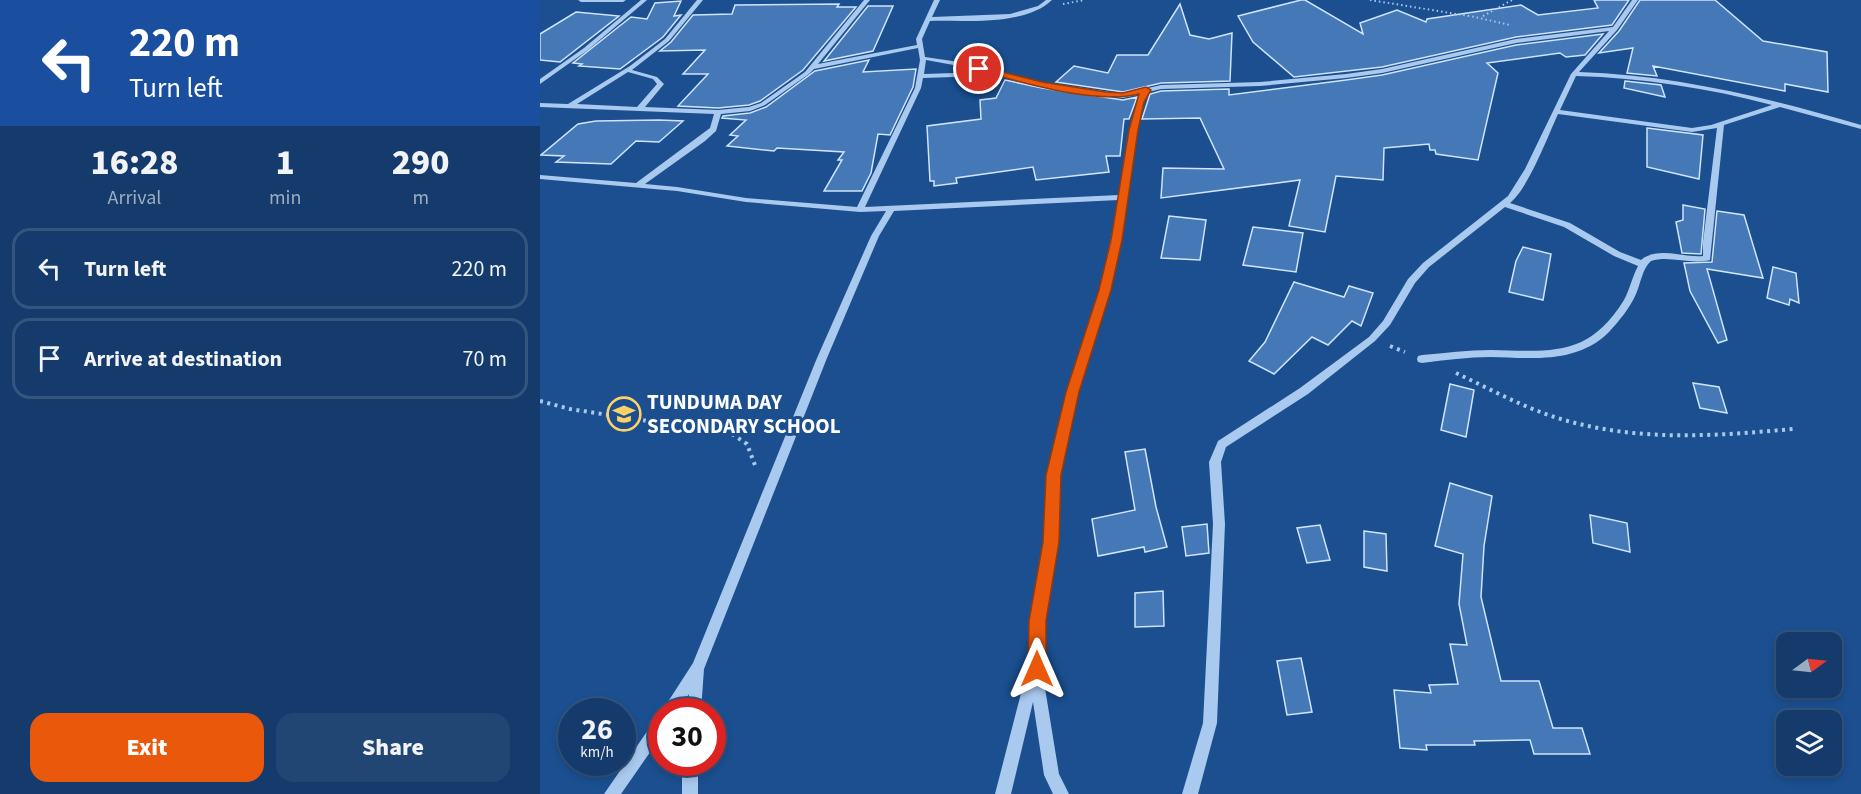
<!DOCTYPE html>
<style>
body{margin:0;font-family:"Source Sans 3",sans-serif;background:#214673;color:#f1f3f6;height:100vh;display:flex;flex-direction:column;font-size:22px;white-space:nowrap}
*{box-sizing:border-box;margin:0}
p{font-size:20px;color:#9dadc1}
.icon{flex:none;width:33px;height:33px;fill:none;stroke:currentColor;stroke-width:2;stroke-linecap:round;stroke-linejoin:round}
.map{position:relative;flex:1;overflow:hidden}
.drawer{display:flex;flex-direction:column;background:#143b6b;width:540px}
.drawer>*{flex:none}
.hud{background:#1a4fa0;color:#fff;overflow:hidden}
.needle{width:39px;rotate:75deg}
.controls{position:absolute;left:1236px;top:632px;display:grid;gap:12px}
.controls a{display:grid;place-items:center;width:66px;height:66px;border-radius:12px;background:#143b6b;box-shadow:0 3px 9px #0003,0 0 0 2px #33557e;font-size:30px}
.speed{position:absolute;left:18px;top:698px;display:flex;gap:12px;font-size:30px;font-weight:700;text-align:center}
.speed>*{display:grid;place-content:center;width:78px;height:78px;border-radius:50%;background:#143b6b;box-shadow:0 3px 9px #0003,0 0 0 2px #33557e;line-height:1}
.speed small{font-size:15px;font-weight:400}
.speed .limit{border:9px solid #d22;background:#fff;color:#111}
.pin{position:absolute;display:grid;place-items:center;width:51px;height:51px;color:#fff;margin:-26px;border:3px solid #fff;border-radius:50%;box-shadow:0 2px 6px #0007}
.me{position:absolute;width:66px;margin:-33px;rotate:0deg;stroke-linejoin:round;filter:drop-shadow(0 0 4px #0008)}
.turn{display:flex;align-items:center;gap:21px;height:126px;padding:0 30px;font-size:27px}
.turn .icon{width:78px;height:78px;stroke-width:2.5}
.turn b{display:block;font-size:42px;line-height:51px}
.eta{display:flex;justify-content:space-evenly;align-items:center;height:102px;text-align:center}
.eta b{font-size:36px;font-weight:800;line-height:42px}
.primary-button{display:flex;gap:12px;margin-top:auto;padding:12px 30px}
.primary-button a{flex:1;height:69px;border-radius:18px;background:#ea580c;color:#fff;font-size:24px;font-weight:800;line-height:69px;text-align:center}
.primary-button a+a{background:#214673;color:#f1f3f6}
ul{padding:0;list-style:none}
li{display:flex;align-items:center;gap:18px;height:81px;margin:0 12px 9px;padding:0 18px;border:3px solid #33557e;border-radius:18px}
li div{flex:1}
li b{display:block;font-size:22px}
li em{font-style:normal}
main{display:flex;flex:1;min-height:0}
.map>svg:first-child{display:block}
.building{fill:#4478b7;stroke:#cfe3fa;stroke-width:1.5}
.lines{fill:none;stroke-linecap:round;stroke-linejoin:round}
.path-far1{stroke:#a9c9ee;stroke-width:2;stroke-dasharray:1.5 3;stroke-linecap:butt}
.path{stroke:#a9c9ee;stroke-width:4;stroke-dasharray:3 4.5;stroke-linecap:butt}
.minor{fill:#a9c9ee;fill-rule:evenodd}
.route{fill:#ea580c;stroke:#983908;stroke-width:1.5}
.labels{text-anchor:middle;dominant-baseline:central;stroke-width:6;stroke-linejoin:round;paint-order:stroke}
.poi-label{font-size:21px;font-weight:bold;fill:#fff;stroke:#1b4f8f;text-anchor:start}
</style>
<main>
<section class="drawer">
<div class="hud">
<div class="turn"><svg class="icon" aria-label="left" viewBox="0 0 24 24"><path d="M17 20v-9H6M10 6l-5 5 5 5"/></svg><div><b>220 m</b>Turn left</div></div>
</div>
<div class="eta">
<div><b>16:28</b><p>Arrival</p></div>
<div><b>1</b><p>min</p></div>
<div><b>290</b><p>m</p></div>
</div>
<ul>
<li><svg class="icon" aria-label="left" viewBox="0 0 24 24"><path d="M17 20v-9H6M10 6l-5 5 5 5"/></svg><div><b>Turn left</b></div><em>220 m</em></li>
<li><svg class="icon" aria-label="arrive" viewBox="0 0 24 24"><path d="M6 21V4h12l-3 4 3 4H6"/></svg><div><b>Arrive at destination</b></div><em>70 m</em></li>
</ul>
<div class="primary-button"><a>Exit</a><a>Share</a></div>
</section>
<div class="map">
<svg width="1321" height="794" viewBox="0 0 1321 794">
<rect width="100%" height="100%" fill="#1b4f8f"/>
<path class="building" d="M761 0H765L823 34 820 23 857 10 886 22 887 19 981 5 998 15 1058 8 1054 0H1089L1072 25 976 37 842 67 754 77 713 42 698 16Z
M1100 0H1175L1223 41 1287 52 1288 92 1245 84V91L1113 66 1117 76 1087 73 1093 48 1059 53 1079 31Z
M141 1 134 16 141 15 123 37 80 69 39 66 42 64 33 63 91 17 107 19 115 3Z
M299 4 297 7H316L263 70 220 101 209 105 178 108 138 106 168 74H143L165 50 120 51 131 42 153 15 192 14 195 5Z
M640 4 650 35 669 39 692 33 690 81 621 83 583 92 516 82 534 66 568 73 577 55H608Z
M328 6H353L333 51 284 61Z
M36 12 79 16 20 62 0 60V34Z
M1063 34 1045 55 1026 57 1020 53 947 63 958 73 938 160 896 154 895 150H890L889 144 844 148 843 180 796 176 785 232 749 226 760 180 621 198 623 168 684 169 660 118 602 119 610 94 621 91 689 89V95L806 80 842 75 976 45Z
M329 60 323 72 376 69 373 87 350 135 338 134 331 173 322 191H284L302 160H298L304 152 237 148 234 151 187 146 198 136 190 135 206 120 182 118 183 116 210 113 226 107 275 71Z
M465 80 502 88 583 100 597 97 589 119H584L580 156H566L569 172 496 180 493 167 416 178 417 183 394 186V181H390L387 126 441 119 440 100 456 98Z
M1085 81 1121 85 1125 97 1084 88Z
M56 121 119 120 143 121 119 142 96 141 71 164 16 162 24 156 1 155 38 124Z
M1107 128 1163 135 1159 179 1107 167Z
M1143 205 1165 209 1161 254 1142 253 1136 222 1143 220Z
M1177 211 1204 215 1223 278 1167 269 1187 340 1178 343 1150 291 1144 263 1172 262Z
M629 216 666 220 660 260 621 258Z
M713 227 763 233 756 272 703 265Z
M983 247 1011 254 1003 300 969 292 976 261Z
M1233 267 1256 273 1259 303 1250 299 1249 305 1227 298Z
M754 282 804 297 809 286 833 293 821 326 812 321 788 345 772 337 734 374 709 361 725 342Z
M1153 383 1179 387 1187 413 1160 408Z
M910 384 934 390 926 437 901 430Z
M605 449 616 507 627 547 605 552 604 547 558 556 552 519 595 510 585 452Z
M910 483 952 496 944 546 941 597 961 681H999L1013 728H1042L1050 754H994L990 740 934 741 935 745H886L887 750 860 748 854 690 891 693 889 685 918 684 910 644 927 645 919 604 923 554 895 546Z
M1050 515 1087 523 1090 552 1053 543Z
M667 524 669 553 646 556 642 527Z
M780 525 790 560 767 563 757 528Z
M824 531 846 534 847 571 824 567Z
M623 591 624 626 595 627V593Z
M761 658 772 712 747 715 737 661Z"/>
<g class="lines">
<path class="path-far1" d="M830 0 935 17 970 25
M523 4 545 0
M943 16 972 0"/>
<path class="path" d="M850 346 865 352
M916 373C950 389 984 408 1021 419 1097 442 1175 436 1253 429
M0 401 30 409 192 434 207 444 216 468"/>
<path class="minor" d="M38 0H86L83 2H41Z
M101 0H107L48 50 0 84V79L44 48Z
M157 0H163L129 41 92 70 117 77 124 84 105 107 178 110 209 107 221 103 265 72 324 0H330L278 64 377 45 376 39 394 0H400L392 17 470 14 498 6 506 0H512C485 26 426 20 390 21L382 39 385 57 419 62 502 82 583 94 621 85 720 82 806 74 842 69 976 39 1073 27 1092 0H1098L1077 30 1039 72C1136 75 1228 98 1321 125V129L1240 107 1184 125 1170 260C1150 265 1130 255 1111 261 1102 269 1101 283 1096 294 1090 308 1079 321 1069 332 1037 364 992 358 951 357 928 357 905 360 882 363L878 362 877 359 878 356 882 355C905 353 928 350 951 350 1011 351 1048 358 1084 300 1090 289 1092 277 1098 266L1074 256 1024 227 965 207 889 267 875 283 850 325 835 341 768 394 686 447 681 462 685 524 677 723 658 794H642L663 723 673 524 669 462 678 441 760 388 829 337 843 321 868 279 883 263 968 196 985 169 1031 74 1069 31 976 43 842 73 806 78 720 86 621 89 608 92 603 102 598 130 588 197 570 290 531 413 520 475 517 542 504 621V682L519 774 529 794H513L504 775 493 702 471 794H455L487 670 490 665V621L505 542 508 475 521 413 560 290 579 200 354 211 339 236 287 358 164 669 161 711H147L149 694 137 711H122L153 663 277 358 331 236 346 211 320 212 206 202 137 191 0 179V175L96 183 170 128 174 114 0 107V103L28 104 90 66 125 39ZM378 48 380 60 375 88 317 207 206 198 137 187 105 184 165 141 176 131 181 114 210 111 225 105 269 74 274 69ZM386 60 419 66 502 86 583 98 601 94C587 120 584 165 579 195L325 207 381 88 383 78 444 76 447 74 444 72 384 74ZM88 72 113 79 117 84 97 107 37 104ZM1036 76C1103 78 1168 88 1232 105L1171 125 1152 128 1020 110ZM1018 114 1152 132 1177 128 1163 242V256C1144 258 1117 246 1101 260L1080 252 1030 223 970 203C988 189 1008 136 1018 114Z
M122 715V735L81 794H64L117 717Z
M142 762H158V794H142Z"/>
</g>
<path class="route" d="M439 66 502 82 566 92 583 93 606 87 611 90 604 102 598 130 582 240 571 290 539 392 521 475 519 542 506 621V669L504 675 497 678 491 675 488 669 489 621 503 542 506 475 526 392 559 290 571 240 589 130 599 94C554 105 482 82 436 70L435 69Z"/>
<defs>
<g id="school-ring" transform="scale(1.725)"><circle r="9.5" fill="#1b4f8f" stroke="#ffd166" stroke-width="1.5"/><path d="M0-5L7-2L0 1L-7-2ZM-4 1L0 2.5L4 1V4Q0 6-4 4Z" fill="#ffd166"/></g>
</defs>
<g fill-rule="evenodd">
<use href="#school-ring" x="84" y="414"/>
</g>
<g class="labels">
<g class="poi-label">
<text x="107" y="402">TUNDUMA DAY<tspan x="107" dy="24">SECONDARY SCHOOL</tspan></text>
</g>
</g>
</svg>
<div class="controls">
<a><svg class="needle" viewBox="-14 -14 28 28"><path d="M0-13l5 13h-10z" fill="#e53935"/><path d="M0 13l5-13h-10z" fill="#9dadc1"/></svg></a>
<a><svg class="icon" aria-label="layers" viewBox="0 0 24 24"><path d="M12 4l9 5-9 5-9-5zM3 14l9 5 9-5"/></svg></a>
</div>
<div class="speed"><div>26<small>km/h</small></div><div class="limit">30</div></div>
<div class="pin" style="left:439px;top:69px;background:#d93025"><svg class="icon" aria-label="arrive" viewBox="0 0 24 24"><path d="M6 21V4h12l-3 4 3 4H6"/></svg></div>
<svg class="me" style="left:497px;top:669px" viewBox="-20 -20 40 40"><path d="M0-17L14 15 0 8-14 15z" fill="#ea580c" stroke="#fff" stroke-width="4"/></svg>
</div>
</main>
